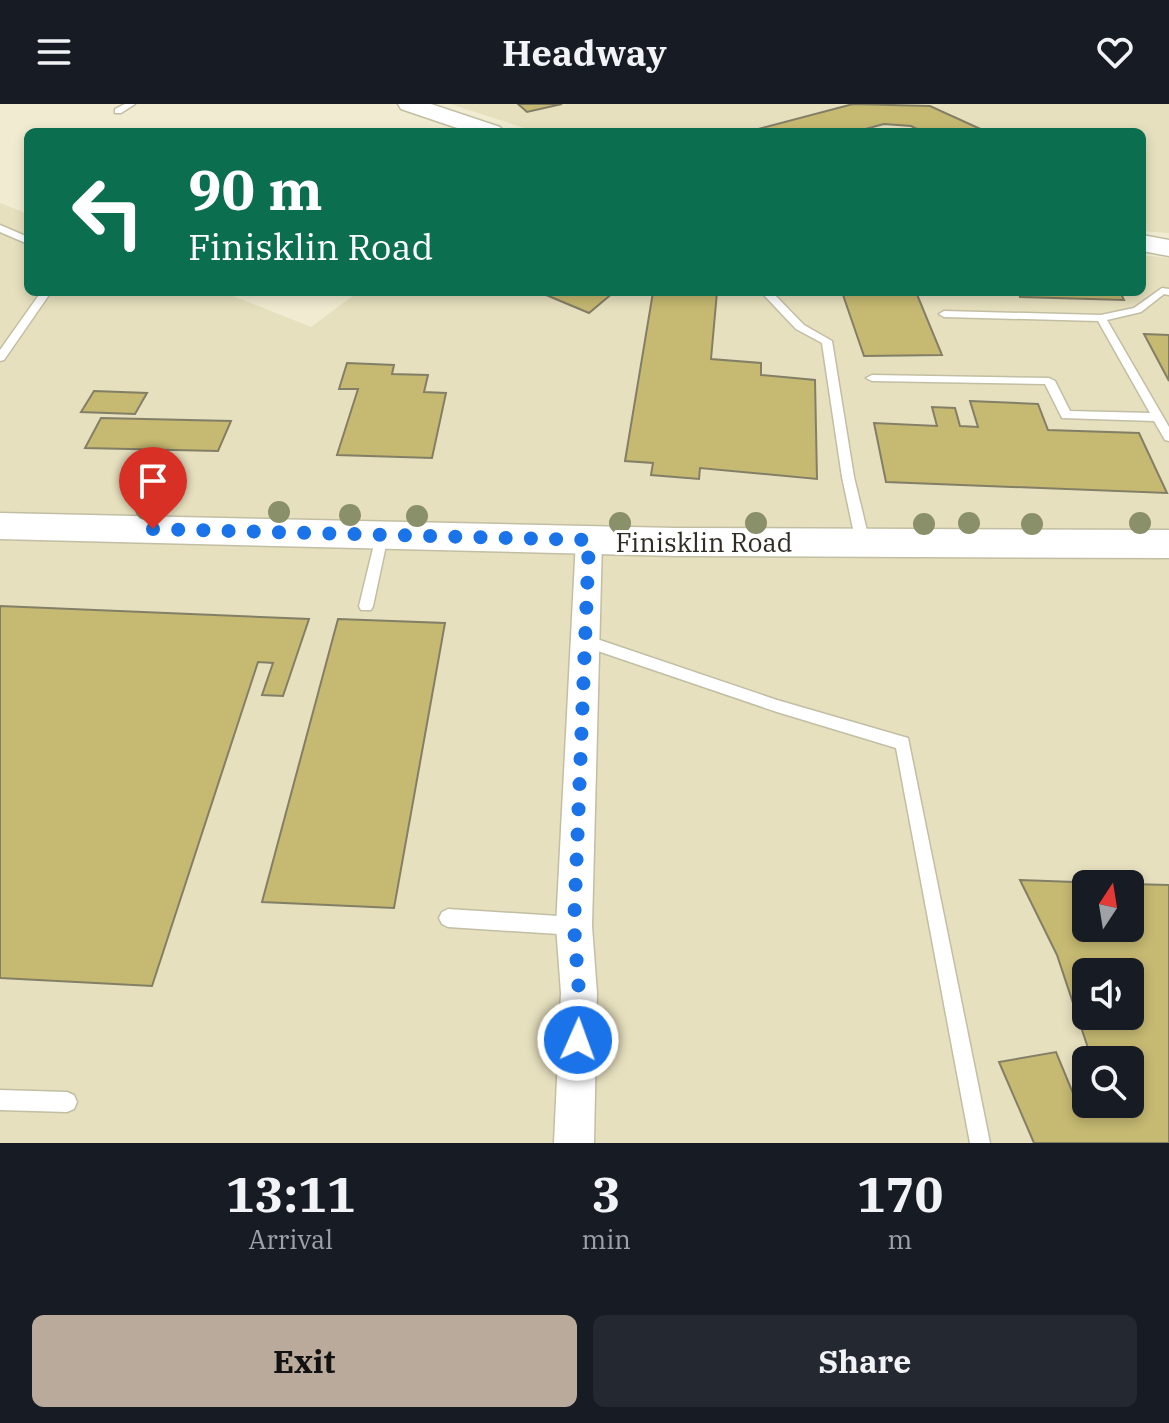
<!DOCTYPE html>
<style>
body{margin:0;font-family:"IBM Plex Serif",serif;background:#242831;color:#f1f3f6;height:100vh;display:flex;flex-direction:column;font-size:30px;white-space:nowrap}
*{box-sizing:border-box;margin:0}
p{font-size:26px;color:#9ea1a6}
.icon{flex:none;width:44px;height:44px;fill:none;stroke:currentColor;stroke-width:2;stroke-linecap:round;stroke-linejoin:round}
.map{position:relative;height:1039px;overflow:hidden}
.side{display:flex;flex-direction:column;background:#171b24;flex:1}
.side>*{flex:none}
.top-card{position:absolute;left:24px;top:24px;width:1122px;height:168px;border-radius:12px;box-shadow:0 4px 12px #0003;background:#0b6e4f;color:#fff;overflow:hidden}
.needle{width:52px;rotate:12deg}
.buttons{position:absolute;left:1072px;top:766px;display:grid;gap:16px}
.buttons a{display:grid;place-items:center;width:72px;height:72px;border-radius:12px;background:#171b24;box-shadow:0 4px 12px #0003;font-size:40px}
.pin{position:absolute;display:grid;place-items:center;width:68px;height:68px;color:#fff;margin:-82px -34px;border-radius:50% 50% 50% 0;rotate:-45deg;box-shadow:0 0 8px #0007}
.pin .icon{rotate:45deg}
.me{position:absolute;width:88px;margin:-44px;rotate:2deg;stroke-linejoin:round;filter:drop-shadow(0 0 6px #0008)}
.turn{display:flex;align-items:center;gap:28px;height:168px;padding:0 32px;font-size:36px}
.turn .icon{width:104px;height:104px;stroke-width:2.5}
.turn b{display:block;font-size:56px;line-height:68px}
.eta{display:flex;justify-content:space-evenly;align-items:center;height:136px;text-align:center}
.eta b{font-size:48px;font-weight:800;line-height:56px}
.action{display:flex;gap:16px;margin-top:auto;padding:16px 32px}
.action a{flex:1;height:92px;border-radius:12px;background:#baaa9b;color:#111;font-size:32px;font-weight:800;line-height:92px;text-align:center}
.action a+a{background:#242831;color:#f1f3f6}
header{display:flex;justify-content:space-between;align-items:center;height:104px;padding:0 32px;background:#171b24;font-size:36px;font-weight:800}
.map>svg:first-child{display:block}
.built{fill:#e6e0be;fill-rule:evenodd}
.building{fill:#c6b972;stroke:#837f67;stroke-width:2;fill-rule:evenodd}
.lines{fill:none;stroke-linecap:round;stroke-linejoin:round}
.lane-casing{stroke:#c2bea3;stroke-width:3}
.street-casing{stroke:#c2bea3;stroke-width:3}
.secondary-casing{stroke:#c2bea3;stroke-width:3}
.lane{fill:#fff;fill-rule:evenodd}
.street{fill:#fff;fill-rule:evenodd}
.secondary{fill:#fff;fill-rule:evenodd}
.tree{fill:#8a9069}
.route{stroke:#1a73e8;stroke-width:14;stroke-dasharray:0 25.2}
.labels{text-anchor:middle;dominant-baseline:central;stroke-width:6;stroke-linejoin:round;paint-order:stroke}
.street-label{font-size:26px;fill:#2f2d23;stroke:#fff}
</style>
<header><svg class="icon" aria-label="menu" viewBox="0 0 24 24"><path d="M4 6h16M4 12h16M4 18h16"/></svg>Headway<svg class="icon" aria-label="heart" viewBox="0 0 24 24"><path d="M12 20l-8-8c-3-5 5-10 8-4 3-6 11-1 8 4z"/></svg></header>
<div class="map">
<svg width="1169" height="1039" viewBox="0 0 1169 1039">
<rect width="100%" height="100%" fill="#f1ecd1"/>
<path class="built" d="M450 0H1169V129L1142 127V28H537Z
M0 99 28 110V188H223L311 223 358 188H1142V151L1169 154V1039H0ZM1086 780H1130V824H1086ZM1086 868H1130V912H1086ZM1086 956H1130V1000H1086Z"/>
<path class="building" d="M518 0H562L527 8Z
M853 0 930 2 987 28H923L911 22 884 20 854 28H747Z
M539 188H614L589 209Z
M653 188H717L711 255 761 259V271L815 276 817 375 700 364 699 375 651 371 653 359 625 357Z
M842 188H916L942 251 864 252Z
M1019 188H1120L1124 196 1020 193Z
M1144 230 1169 231V277Z
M347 259 394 261 392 270 428 271 424 288 446 289 432 354 337 351 358 285H339Z
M94 287 147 289 135 310 81 308Z
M970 297 1038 300 1048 326 1139 329 1167 389 886 378 874 319 937 322 932 303 955 304 960 322 978 323Z
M101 314 231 317 218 347 85 344Z
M0 502 309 515 283 592 262 591 273 559 258 558 152 882 0 874Z
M338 515 445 519 394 804 262 798Z
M1020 776 1130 780H1086V824H1130V780L1169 781V1039H1034L999 958 1056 948 1077 999 1130 1000V956H1092L1057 851ZM1086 868H1130V912H1086Z"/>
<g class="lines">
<g class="lane-casing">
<path id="lane" d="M125 0H135L121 9H115V5Z
M0 121 28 133V140L0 128Z
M1162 184 1169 185V191L1164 190 1141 208 1107 216 1169 323V337L1165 336 1154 317 1062 314 1045 280 872 277 866 274 872 271 1049 274 1055 277 1070 307 1150 309 1098 217 944 213 939 210 944 207 1101 211 1134 204Z
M41 188H51L4 256 0 257V246Z
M761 188H772L804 221 832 237 854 373 870 439 868 442H858L856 439 842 373 822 239 796 225Z
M382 427 388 432 373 502 371 506H361L359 502 376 432Z
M585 531 777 596 908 634 990 1039H970L896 644 777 608 580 541 578 537 580 533Z
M448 805 574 813 580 816 583 822 580 828 574 831 448 823 442 820 439 814 442 808Z
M0 986 67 988 74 991 77 998 74 1005 67 1008 0 1006Z"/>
</g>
<g class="street-casing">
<path id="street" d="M589 426 598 429 602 436 592 822 597 889 594 1039H554L561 889 556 822 576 436 580 429Z"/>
</g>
<g class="secondary-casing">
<path id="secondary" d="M398 0H431L500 23 504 28H469L401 5Z
M1142 131 1169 136V152L1142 147Z
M0 409 675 424 1169 426V454L675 452 0 435Z"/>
</g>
<use href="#lane" class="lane"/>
<use href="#street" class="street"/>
<use href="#secondary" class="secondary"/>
</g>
<g class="tree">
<circle cx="146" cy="405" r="11"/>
<circle cx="279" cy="408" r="11"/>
<circle cx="350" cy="411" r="11"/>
<circle cx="417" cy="412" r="11"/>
<circle cx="620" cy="419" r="11"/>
<circle cx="756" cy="419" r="11"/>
<circle cx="969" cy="419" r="11"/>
<circle cx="1140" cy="419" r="11"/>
<circle cx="924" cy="420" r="11"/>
<circle cx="1032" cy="420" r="11"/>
</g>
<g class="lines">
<path class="route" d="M153 425 589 436 574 822 579 889 578 936"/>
</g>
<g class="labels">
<g class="street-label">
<text x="704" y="438">Finisklin Road</text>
</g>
</g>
</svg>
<div class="buttons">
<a><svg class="needle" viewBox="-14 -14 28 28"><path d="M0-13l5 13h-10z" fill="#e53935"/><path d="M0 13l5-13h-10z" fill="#9ea1a6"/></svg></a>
<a><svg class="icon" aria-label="sound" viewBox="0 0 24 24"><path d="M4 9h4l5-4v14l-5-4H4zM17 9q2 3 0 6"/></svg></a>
<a><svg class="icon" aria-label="search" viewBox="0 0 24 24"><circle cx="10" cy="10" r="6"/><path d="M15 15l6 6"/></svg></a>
</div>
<div class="pin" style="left:153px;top:425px;background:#d93025"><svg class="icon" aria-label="arrive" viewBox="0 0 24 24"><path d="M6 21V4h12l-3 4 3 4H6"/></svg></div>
<svg class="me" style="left:578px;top:936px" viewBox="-20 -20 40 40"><circle r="17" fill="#1a73e8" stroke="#fff" stroke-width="3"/><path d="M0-11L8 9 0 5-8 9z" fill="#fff"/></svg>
<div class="top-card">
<div class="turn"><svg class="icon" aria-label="left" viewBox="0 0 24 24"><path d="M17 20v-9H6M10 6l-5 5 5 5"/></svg><div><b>90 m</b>Finisklin Road</div></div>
</div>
</div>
<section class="side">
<div class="eta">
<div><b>13:11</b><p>Arrival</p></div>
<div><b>3</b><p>min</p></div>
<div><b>170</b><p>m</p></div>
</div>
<div class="action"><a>Exit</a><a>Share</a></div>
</section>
